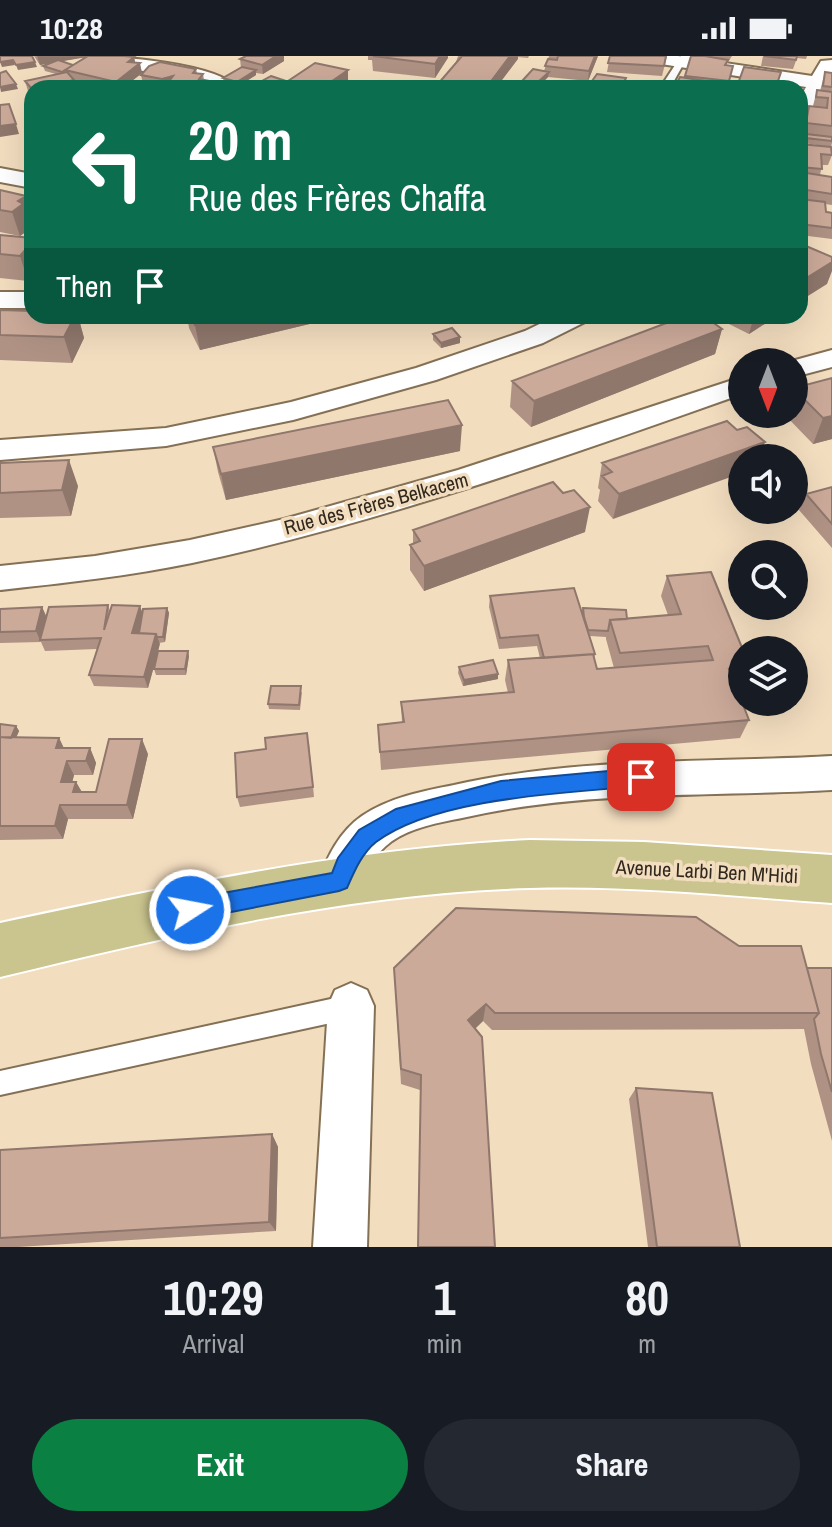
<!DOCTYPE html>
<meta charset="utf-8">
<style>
body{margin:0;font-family:"Archivo Narrow",sans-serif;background:#242831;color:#f1f3f6;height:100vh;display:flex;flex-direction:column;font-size:30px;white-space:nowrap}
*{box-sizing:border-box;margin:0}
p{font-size:26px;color:#9ea1a6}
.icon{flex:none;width:44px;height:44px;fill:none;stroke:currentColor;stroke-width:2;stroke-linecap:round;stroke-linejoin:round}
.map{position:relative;height:1191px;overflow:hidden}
.panel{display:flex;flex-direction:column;background:#171b24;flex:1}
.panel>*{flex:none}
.hud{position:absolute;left:24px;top:24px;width:784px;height:244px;border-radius:24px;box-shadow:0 8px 32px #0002;background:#0b6e4f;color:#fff;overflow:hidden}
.needle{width:52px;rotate:180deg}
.buttons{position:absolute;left:728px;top:292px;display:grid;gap:16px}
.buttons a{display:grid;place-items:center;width:80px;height:80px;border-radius:50%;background:#171b24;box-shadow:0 8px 32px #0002;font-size:40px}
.pin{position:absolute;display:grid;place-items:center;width:68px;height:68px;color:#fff;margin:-34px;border-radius:16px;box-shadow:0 4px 12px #0006}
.me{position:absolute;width:88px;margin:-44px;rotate:79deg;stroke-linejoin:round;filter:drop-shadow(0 0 6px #0008)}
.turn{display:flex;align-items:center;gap:28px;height:168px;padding:0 32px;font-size:36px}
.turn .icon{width:104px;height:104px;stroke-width:2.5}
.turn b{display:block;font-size:56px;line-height:68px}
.then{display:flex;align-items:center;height:76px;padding:0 32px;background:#0003;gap:16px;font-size:30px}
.eta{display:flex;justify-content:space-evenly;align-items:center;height:136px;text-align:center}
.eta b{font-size:48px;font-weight:700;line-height:56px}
.action{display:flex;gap:16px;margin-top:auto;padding:16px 32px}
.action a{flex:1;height:92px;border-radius:48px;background:#0b8043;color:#fff;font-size:32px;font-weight:700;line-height:92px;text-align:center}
.action a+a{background:#242831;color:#f1f3f6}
.status{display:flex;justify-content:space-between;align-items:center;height:56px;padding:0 40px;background:#171b24;direction:ltr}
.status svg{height:22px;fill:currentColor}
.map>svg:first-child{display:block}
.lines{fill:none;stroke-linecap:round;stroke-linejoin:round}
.lane-casing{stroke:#847055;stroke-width:4}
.street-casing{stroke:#847055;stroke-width:4}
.primary-casing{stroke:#fff;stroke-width:4}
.lane{fill:#fff;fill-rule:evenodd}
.street{fill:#fff;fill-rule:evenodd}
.primary{fill:#cac48e;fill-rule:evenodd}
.wall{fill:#af9284;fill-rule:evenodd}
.shaded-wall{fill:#8f776c}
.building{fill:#ccaa9a;stroke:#8f776c;stroke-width:2}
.route{fill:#1a73e8;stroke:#114b97;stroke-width:2}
.labels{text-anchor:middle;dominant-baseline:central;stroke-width:7;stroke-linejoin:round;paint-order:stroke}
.street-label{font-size:20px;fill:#31291e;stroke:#f3ddbf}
</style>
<div class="status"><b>10:28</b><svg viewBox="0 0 49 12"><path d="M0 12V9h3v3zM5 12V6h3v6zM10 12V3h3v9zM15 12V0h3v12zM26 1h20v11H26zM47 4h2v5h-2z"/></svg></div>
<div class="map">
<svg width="832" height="1191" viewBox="0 0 832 1191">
<rect width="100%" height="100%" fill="#f3ddbf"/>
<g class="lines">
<g class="lane-casing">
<path id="lane" d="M681 0H692L684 7 670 32H660Z
M349 939 357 943 361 951 357 959 349 963 0 1039V1015Z"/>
</g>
<g class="street-casing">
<path id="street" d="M85 0C118 0 216 7 238 32H214L203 27 88 4Z
M633 0H678L812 20 821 5 832 4V35L824 34 807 64 800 66V42L806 31 642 5Z
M0 112 32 118V132L0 126Z
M0 236H32V252H0Z
M556 260H589L585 266 543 287 436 324 293 364 166 390 0 404V384L166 372 291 346 416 312 525 275Z
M832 294V311L794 321V306H788Z
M742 321V338C561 402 380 467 192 507 129 520 64 527 0 534V510L95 500 190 484 284 463 458 414Z
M832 700V734C708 741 583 734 462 762 438 767 412 771 392 785 373 799 363 818 354 839L339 845 324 839 318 825C328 800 339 776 362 760 388 742 423 735 454 729 579 701 705 707 832 700Z
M351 927 367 934 374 950 367 1191H313L328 950 335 934Z"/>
</g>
<g class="primary-casing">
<path id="primary" d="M530 784 644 786 832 799V847C732 840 631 829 530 832 350 837 174 879 0 921V867C176 829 350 793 530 784Z"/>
</g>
<use href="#lane" class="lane"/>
<use href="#street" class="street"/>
<use href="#primary" class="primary"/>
</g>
<path class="wall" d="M34 0H124L134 1 135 6 142 17 123 32H102L75 25 32 32V40L28 35 25 25 56 18 45 15 43 10 49 7 40 9ZM85 1 73 9 62 5Z
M246 0H284V5L263 18 256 17V19L237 31 224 27 223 22 241 12 240 3Z
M368 0H448L435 22 373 15 372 4H368Z
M458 0H529L528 2 518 1 496 32H437V29L456 6Z
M549 0H598L588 25 548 21 538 31 515 32 523 24 544 15Z
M610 0H673H667L662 20 607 16Z
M691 0H732L726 9 733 10 727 32H674L684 22Z
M763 0H807L806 3 797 2 793 13 761 10Z
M196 13 197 17 203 18 204 24 220 32H160L143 28 141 19Z
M825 16 832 17V87L831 91 804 87 805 82H802L809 50H813L817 34 820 35Z
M739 25 777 28 789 32H737Z
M800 88 832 99 828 109H822L820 119 832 121V149L825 148 826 155 832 156V183L800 179Z
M0 134 32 160V165L29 167 31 172 20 180 0 176Z
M0 179 32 182V220L28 225 0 222Z
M0 254 32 260H78L84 282 72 307 0 304Z
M187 260H343L200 294 189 272Z
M720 260H777L749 278 719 263Z
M722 273 715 298 531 371 510 351 512 325Z
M433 278 460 281V287L441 292 433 284Z
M832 322V383L813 388 784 358H794V332Z
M727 365 613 463 598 445 600 434 598 432 602 407Z
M213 391 460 395 226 444 218 416Z
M0 407 78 430 71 460 0 462Z
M832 431V492L799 454 806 438Z
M413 474 585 476 424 535 410 514V489L413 488Z
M667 520 742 594V629L736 631 749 664 740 682 381 714 378 669 402 667 401 646 508 637 505 624 508 604 540 602 537 590 499 593 489 551 490 540 582 556 583 552 627 563 668 559 661 540ZM590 580 606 581V583L614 612 597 613 594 603 595 598Z
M108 549 110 555 143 557 167 552 169 557 165 586 159 587 158 595 189 600 186 619H156L154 613 157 600 148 632 94 630 89 619 97 593 45 595 41 586 0 587V553L42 551 46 560Z
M459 611 498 623 463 630 458 617Z
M302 636 300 654 269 653 268 648Z
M0 668 16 670 19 675 16 682H59L64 692H90L96 707 93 719H74L72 726H76L82 736H96L148 698 133 763H68L63 783 0 784Z
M309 687 314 741 240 751 237 741Z
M739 890 807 912H832V1085L811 1008 804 973 492 974 483 965 475 973 420 1034 401 1028 394 912Z
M636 1032 740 1191H648L629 1043Z
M272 1078 278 1091 276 1175 18 1191H0V1094Z"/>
<path class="shaded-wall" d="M37 0H87V1L40 9Z
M276 0H284V5L263 18 262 9Z
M440 0H448V2L435 22V8Z
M510 0H518V3L496 32H486Z
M595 0H598L588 25 589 15Z
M134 1 136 11 140 7 142 17 123 32H117L116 26 128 6Z
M13 4 15 9 2 11 0 6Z
M35 6 37 11 18 14 16 9Z
M256 14V19L237 31V26Z
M348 14V24L336 32H322Z
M549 16 548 21 538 31V26Z
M173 20 164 32 162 23Z
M74 24 76 32H38Z
M283 24 284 29 278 32H268Z
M16 28 18 33 1 36 0 31Z
M16 68 19 78 0 81V70Z
M26 140 32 160V165L29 167 31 172 20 180 12 156 18 145Z
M26 193 32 211V220L28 225 20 200Z
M832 206V215L827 228 800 245V226Z
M75 260H78L84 282 72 307 64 281Z
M234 260H343L200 294 195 269Z
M754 260H777L749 278Z
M722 273 715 298 531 371 534 345Z
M460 281V287L441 292V287Z
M832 360V383L813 388 823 362Z
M462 369 460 395 226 444 221 418Z
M765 386 759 402H742V417L613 463 619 438Z
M69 404 78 430 71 460 62 434Z
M590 451 585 476 424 535V510Z
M140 550 144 561 136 588 132 577Z
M42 551 47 562 40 584 36 575Z
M167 552 169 557 165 586 163 581Z
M156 578 160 588 148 632 144 621Z
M188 595 189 600 186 619 185 613Z
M498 618V623L463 630 464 624Z
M16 670 19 675 11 693 8 688Z
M59 682 66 697 56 692Z
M142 683 148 698 133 763 127 749Z
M90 692 96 707 93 719 86 705Z
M67 705 74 719 69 740 61 726Z
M76 726 84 740 81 750 73 736Z
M60 749 68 763 63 783 55 770Z
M486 948 483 965 466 981 468 964Z
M272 1078 278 1091 276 1175 269 1166Z"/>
<path class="building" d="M0 0H32L35 6 16 9 13 4 0 6Z
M88 0H124L134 1 128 6 140 7 116 26 65 14Z
M246 0H276L262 9 240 3Z
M373 0H440L435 8Z
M462 0H510L486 32H461L437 29Z
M558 0H595L589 15 545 10 548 3 557 4Z
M610 0H666L664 10 608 7Z
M691 0H705L728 4 725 9 733 10 729 25 685 20Z
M764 0H797L796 4Z
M58 4 73 9 62 16 43 10Z
M160 6 196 13 193 17 203 18 199 23 220 27 213 32H164L173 20 162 23 141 19 149 10Z
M315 7 348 14 322 32 279 31Z
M242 11 256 14 237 26 223 22Z
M744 11 781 16 777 28 789 30V32H764L752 30 753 27 739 25Z
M533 13 549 16 538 26H534L531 32H515L518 25 527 26 523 24Z
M6 15 16 28 0 31V17Z
M67 16 74 24 38 32H32V33L25 25Z
M825 16 832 17V31L823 30Z
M597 18 626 22 621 32H587Z
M271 20 283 24 268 32H260L253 30Z
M680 21 718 27 715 32H674Z
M344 24 377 31 376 32H333Z
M817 34 832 36V70L806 67 809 50 827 52 828 42 816 41Z
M9 48 16 68 0 70V49Z
M806 78 832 81V85L806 82Z
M800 88 831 91 832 99 821 98 822 113 800 111Z
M800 116 832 121V138L800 133Z
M0 134 26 140 18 145 23 148 12 156 0 154Z
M800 143 825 146 826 156 832 157V172L800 168Z
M0 179 32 182V193H26L20 200 0 198Z
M806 190 832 201V206L800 226V193Z
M0 254 32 255V260H75L64 281 0 279Z
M191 260H234L195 269Z
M685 260H704L722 273 534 345 512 325Z
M452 272 460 281 441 287 433 278Z
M832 322V360L823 362 794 333V332Z
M448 344 462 369 221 418 213 391Z
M727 365 737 374 747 371 765 386 619 438 602 420 612 416 602 407Z
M69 404 62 434 0 437V407Z
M553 426 563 437 574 434 590 451 424 510 410 489 420 485 413 474Z
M832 431V468L806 438Z
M711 516 743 594 742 612 729 613 749 664 380 696 378 669 404 666 401 646 514 636 508 604 593 598 597 613 713 604 708 590 620 597 610 564 681 558 667 520Z
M574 532 595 598 544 602 538 579 500 582 490 540Z
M108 549 104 574 112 549 140 550 132 577 156 578 144 621 89 619 101 582 40 584 49 551Z
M42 551 36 575 0 576V553Z
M167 552 163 581H157L156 578 139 577 143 553Z
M583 552 626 554 627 563 610 564 608 575 588 574 584 561Z
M158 595H188L185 613H154Z
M493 604 498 618 464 624 459 611Z
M271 630H301L299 649 268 648Z
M0 668 16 670 11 682 0 681Z
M307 677 313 731 237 741 235 697 266 693 265 682Z
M0 681 59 682 56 692H90L86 705H67L61 726H76L73 736H96L109 683H142L127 749H60L55 770H0Z
M456 852 696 861 739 890H801L819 957H495L486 948 468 964 482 981 495 1191H418L421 1019 401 1013 394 912Z
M807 912H832V1036L821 998 814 963 819 957Z
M636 1032 712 1037 740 1191H657Z
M272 1078 269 1166 0 1182V1094Z"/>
<path class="route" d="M641 712 648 715 651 721 648 727 641 730C567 737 436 741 376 786 362 797 354 816 347 832L339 835 190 864 182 861 179 854 182 846 190 843 332 817 338 802 359 774 396 753 501 725Z"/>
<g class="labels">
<g class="street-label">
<text transform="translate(376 447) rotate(-15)">Rue des Frères Belkacem</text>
<text transform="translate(707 815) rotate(3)">Avenue Larbi Ben M'Hidi</text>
</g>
</g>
</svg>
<div class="buttons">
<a><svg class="needle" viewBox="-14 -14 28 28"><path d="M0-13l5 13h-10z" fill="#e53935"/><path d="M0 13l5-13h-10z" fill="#9ea1a6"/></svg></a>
<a><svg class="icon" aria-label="sound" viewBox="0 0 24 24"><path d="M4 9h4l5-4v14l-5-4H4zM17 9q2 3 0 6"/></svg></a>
<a><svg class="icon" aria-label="search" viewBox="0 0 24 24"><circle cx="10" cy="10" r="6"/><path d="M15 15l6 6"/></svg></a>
<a><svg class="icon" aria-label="layers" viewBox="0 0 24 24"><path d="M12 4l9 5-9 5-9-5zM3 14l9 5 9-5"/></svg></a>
</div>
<div class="pin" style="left:641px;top:721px;background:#d93025"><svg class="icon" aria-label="arrive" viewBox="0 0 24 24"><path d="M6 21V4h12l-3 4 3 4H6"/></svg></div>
<svg class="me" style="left:190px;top:854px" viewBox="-20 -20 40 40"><circle r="17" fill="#1a73e8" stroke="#fff" stroke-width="3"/><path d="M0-11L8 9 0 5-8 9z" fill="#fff"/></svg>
<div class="hud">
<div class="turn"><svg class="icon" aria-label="left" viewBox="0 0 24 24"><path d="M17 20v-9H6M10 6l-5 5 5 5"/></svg><div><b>20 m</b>Rue des Frères Chaffa</div></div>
<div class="then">Then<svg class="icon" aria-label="arrive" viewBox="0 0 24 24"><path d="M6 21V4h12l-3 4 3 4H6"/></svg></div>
</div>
</div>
<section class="panel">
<div class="eta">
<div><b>10:29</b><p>Arrival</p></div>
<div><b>1</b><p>min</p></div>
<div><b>80</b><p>m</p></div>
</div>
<div class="action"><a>Exit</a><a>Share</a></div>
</section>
